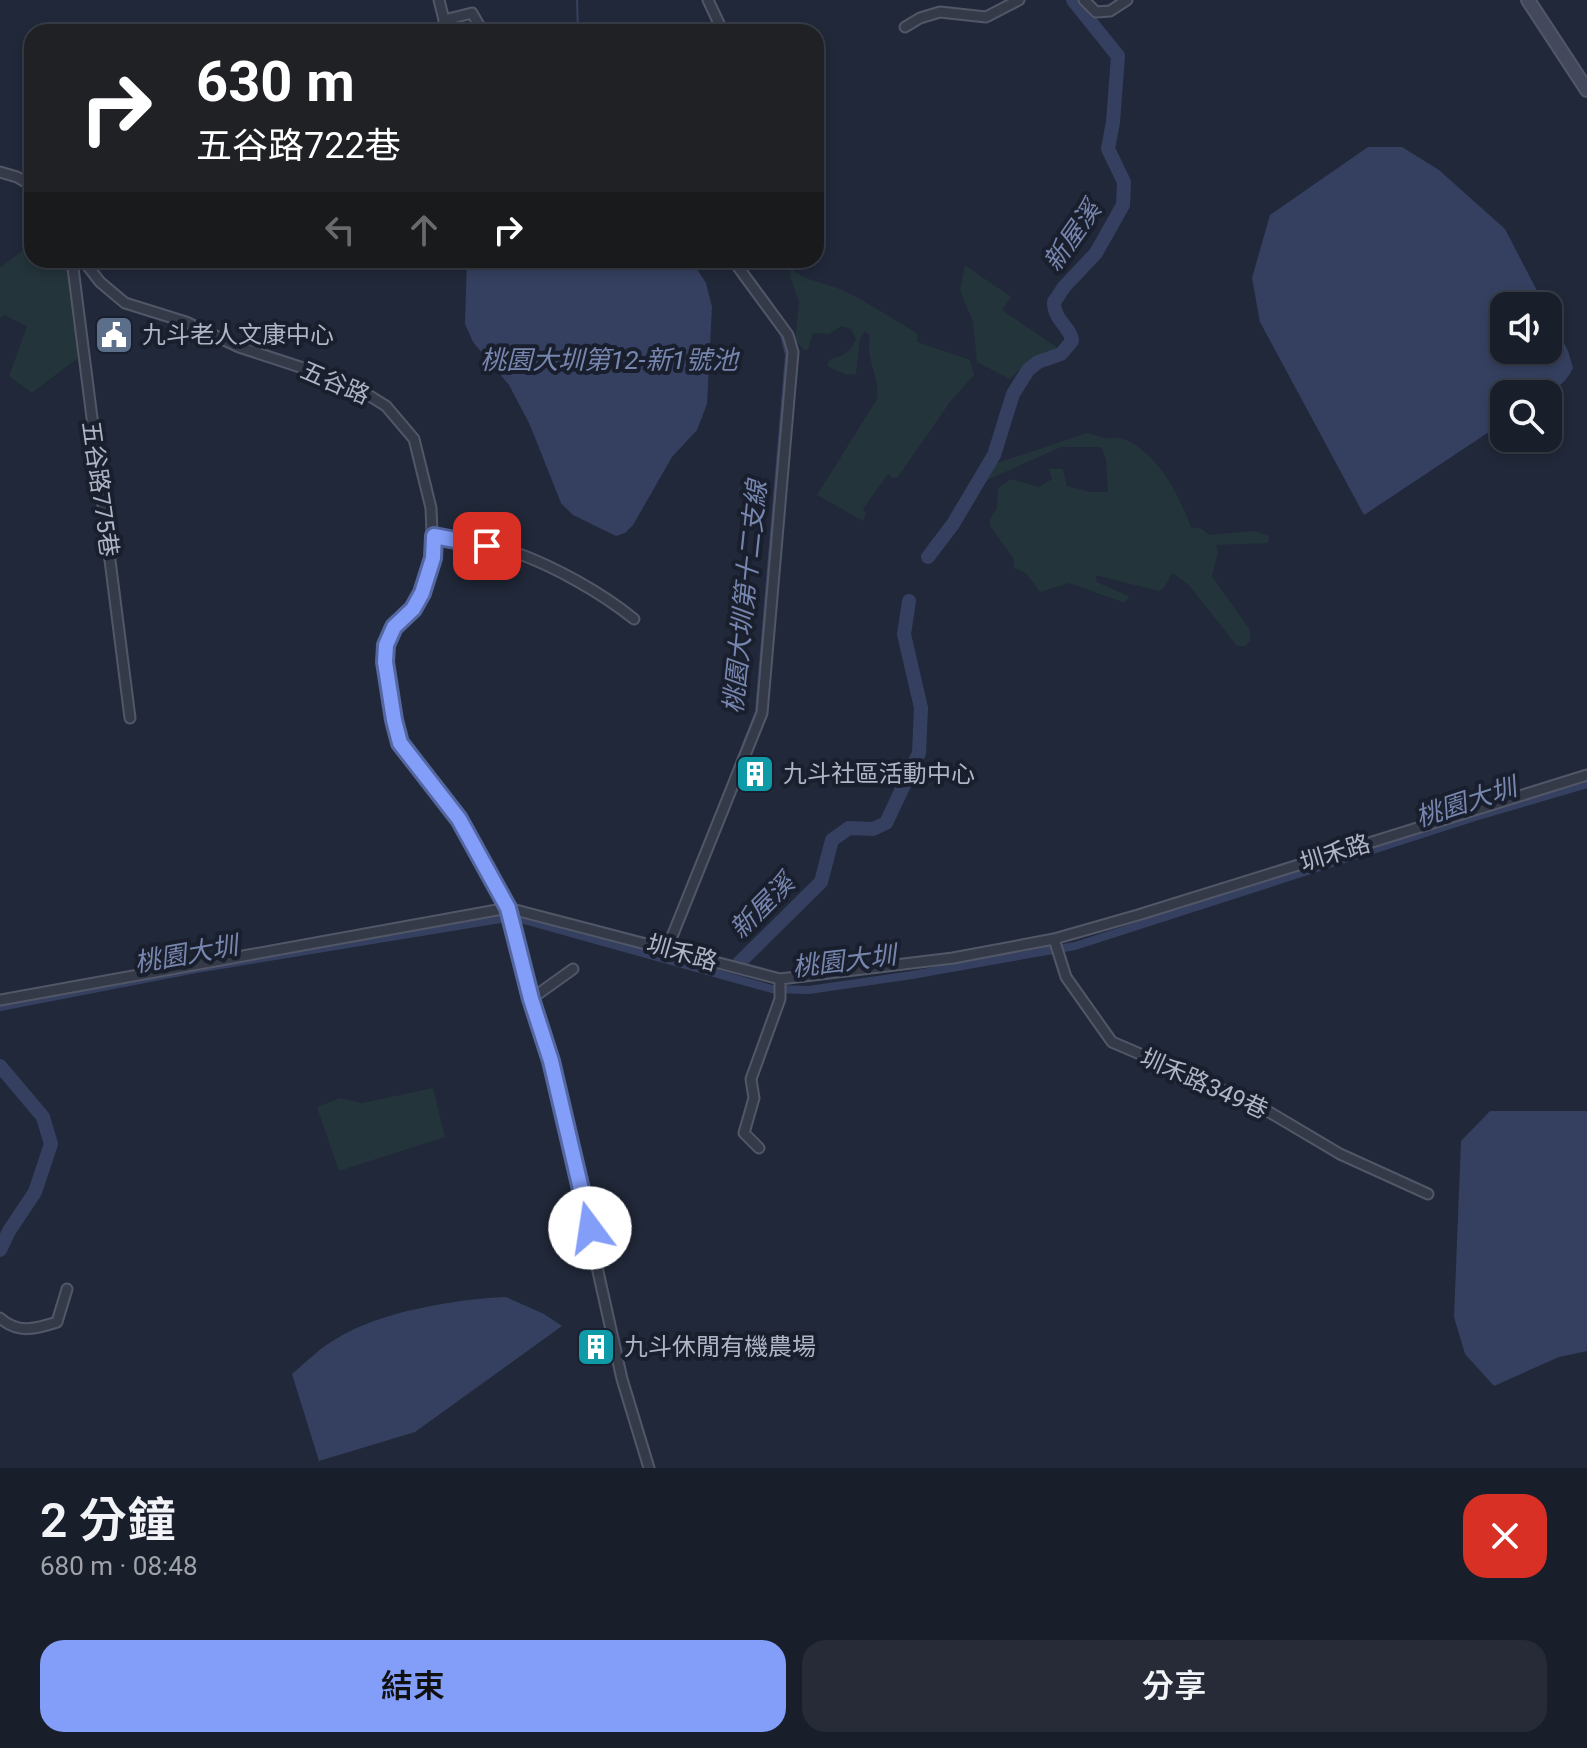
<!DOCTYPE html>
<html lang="zh-TW">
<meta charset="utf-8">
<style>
body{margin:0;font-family:Roboto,"Noto Sans TC",sans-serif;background:#262b37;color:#f1f3f6;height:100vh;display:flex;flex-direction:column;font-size:30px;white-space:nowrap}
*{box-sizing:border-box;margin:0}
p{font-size:26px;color:#9fa2a9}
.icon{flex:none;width:44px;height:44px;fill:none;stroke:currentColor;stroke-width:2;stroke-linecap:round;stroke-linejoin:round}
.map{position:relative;height:1468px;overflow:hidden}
.details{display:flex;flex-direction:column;background:#191e2b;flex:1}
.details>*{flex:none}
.hud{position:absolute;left:24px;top:24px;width:800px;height:244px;border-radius:24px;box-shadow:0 4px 12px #0003,0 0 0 2px #373c47;background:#202124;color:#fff;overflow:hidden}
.buttons{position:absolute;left:1490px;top:292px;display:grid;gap:16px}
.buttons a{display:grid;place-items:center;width:72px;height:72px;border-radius:16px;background:#191e2b;box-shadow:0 4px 12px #0003,0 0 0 2px #373c47;font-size:40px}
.pin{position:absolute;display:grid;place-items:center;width:68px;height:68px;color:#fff;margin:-34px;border-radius:16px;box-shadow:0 4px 12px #0006}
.me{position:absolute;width:88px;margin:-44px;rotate:346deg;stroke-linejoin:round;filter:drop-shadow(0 0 6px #0008)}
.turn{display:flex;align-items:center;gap:28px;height:168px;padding:0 40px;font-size:36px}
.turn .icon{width:104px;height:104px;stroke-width:2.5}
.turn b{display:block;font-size:56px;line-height:68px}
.lanes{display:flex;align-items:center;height:76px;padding:0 40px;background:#0003;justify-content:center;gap:40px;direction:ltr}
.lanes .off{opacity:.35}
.round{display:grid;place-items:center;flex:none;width:84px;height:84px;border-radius:24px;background:#262b37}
.headline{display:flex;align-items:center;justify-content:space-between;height:136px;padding:0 40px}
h1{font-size:48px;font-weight:600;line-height:60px}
.action{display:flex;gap:16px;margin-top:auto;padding:16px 40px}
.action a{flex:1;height:92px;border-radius:24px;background:#829ef8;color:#111;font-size:32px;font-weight:600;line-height:92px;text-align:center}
.action a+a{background:#262b37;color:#f1f3f6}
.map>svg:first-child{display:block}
.green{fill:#23343a}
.water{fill:#354060}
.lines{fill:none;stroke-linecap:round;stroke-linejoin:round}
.stream{stroke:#354060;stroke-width:2}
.canal{stroke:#354060;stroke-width:8}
.river{stroke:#354060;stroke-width:14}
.street-casing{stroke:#525767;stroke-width:13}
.secondary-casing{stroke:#525767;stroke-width:16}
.street{stroke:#353a49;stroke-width:9}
.secondary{stroke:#43485c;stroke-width:12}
.route-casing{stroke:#5467a1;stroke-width:20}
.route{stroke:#829ef8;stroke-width:14}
.labels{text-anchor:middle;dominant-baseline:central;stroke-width:8;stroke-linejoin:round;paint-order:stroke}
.poi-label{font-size:24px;fill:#afb4c6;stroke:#1a1f2e;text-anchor:start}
.street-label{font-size:24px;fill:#afb4c6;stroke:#1a1f2e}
.water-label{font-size:26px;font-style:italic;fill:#7786ae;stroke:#1a1f2e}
</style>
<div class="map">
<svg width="1587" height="1468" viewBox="0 0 1587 1468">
<rect width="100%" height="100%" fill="#212839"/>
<path class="green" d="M32 243V260H68L83 354 32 393 9 376 27 326 4 315 0 319V268Z
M965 265 1011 297 1002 310 1058 348C1038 356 1024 363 1010 379L977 362 973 322 960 290Z
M791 268C806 282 824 282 842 290 868 302 893 319 918 334L917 342 970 360 974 375 950 402 898 477 893 478 888 474 863 509 866 514 863 521 817 495 877 399C880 376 865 359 870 336L865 331 860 340 856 374 847 375 827 366 829 360C843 355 850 353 856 339L851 329 842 326 829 334 813 333 808 349 805 351 795 340 799 302 790 276Z
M1087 433C1093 434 1099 437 1105 438 1112 439 1117 437 1124 439 1159 454 1178 493 1191 527L1202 529 1209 535 1255 531 1269 536 1268 543 1216 545 1218 552 1212 576 1250 630V641L1245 646H1237L1188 584 1172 573 1164 588 1159 591 1095 575 1097 582 1129 596 1125 603 1069 583 1040 592 1026 573 1014 568 1013 558 990 526V519L997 508 998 488 1011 479 1039 487 1052 479 1049 469H1063L1067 486 1090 492H1108L1106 459 1101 447H1061L987 480 994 464Z
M433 1088 445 1137 339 1171 317 1107 340 1098 362 1103Z"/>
<path class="water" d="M1368 147H1402L1439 170 1505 229 1545 306H1504V350H1548V312L1568 351 1573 368C1558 399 1534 394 1504 394V422L1364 515 1260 322 1252 278 1270 215Z
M467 260H691L706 283 712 307 707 404 697 430 672 457 633 525 625 533 616 536 573 515 561 503 530 425 509 385 473 342 465 324Z
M1490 1111H1587V1351L1559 1357 1494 1386 1465 1354 1454 1317 1461 1141Z
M506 1297 544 1314 562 1326 415 1432 319 1461 292 1374C306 1362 320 1348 336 1339 378 1312 456 1299 506 1297Z"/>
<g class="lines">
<path class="stream" d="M577 0 578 32
M706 839 756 711 786 355 781 335 726 260"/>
<path class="canal" d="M0 1007 196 969 513 917 772 989 809 990 912 975 1075 946 1475 817 1587 784"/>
<path class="river" d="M928 557 953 524 994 455 1013 394 1028 370 1038 362 1061 354 1072 341C1071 327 1054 321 1054 302L1064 287 1096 253 1123 205 1124 182 1108 149 1113 122 1118 56 1073 0
M739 963 821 882 832 840 849 828 873 829 886 823 919 753 921 708 904 634 909 601
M0 1066 43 1117 51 1144 35 1192 9 1231 0 1250"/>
<g class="street-casing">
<path id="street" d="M439 0 444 20 443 32
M708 0 723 32
M1084 0 1096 12 1110 11 1127 0
M444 20 472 13 483 32
M905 27 920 18 940 12 986 17 1019 0
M0 172 17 177 32 186
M72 260 130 718
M83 260 100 282 125 303 186 322 239 347 349 383 386 406 414 439 431 508 433 558 422 593 413 609 394 627 386 645 385 662 394 720 400 743 459 819 508 908 531 999 551 1061 622 1379 649 1468
M434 536C460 540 489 543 514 552 554 566 602 593 634 619
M1054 939 1066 977 1112 1042 1140 1054 1177 1076 1242 1096 1340 1154 1428 1194
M667 949 762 713 793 352 788 335 733 260
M531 999 573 969
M0 1000 508 908 780 979 953 958 1054 939 1138 915 1587 775
M759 1148 744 1133 754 1098 751 1079 780 999V979
M0 1318C18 1334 36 1329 57 1322L67 1289"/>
</g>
<g class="secondary-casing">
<path id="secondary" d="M1528 0 1587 90"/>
</g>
<use href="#street" class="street"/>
<use href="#secondary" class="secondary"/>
</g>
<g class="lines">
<g class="route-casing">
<path id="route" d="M487 546 434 536 433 558 422 593 413 609 394 627 386 645 385 662 394 720 400 743 459 819 508 908 531 999 551 1061 590 1228"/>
</g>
<use href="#route" class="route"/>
</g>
<defs>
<g id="civic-square" transform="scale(2)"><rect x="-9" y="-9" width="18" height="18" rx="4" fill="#5c6f8a" stroke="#1a1f2e"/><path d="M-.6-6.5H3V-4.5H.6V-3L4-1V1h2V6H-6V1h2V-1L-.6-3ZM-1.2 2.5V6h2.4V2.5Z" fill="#fff"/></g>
<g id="building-square" transform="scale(2)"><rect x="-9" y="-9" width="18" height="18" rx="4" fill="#0f9aa8" stroke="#1a1f2e"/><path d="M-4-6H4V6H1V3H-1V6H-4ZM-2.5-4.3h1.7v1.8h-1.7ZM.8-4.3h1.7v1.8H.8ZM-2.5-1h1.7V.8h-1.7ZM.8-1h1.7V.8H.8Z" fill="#fff"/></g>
</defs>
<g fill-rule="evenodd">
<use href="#civic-square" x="114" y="335"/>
<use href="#building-square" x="755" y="774"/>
<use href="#building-square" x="596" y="1347"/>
</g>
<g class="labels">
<g class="poi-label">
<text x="142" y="335">九斗老人文康中心</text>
<text x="783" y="774">九斗社區活動中心</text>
<text x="624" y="1347">九斗休閒有機農場</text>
</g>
<g class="street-label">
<text transform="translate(335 383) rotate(23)">五谷路</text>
<text transform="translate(100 489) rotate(82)">五谷路775巷</text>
<text transform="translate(1335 853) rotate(-17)">圳禾路</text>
<text transform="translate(682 953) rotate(16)">圳禾路</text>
<text transform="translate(1204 1084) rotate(24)">圳禾路349巷</text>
</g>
<g class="water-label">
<text transform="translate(1072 236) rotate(-55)">新屋溪</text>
<text x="609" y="360">桃園大圳第12-新1號池</text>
<text transform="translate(745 597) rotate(-84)">桃園大圳第十二支線</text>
<text transform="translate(1466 802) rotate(-18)">桃園大圳</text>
<text transform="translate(762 906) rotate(-45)">新屋溪</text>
<text transform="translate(186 954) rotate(-10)">桃園大圳</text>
<text transform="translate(844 961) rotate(-7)">桃園大圳</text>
</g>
</g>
</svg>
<div class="buttons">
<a><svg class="icon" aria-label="sound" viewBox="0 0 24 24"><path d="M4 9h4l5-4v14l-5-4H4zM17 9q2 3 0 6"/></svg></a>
<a><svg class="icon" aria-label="search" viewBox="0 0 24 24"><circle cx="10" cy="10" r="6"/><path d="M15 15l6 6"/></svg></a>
</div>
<div class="pin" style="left:487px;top:546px;background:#d93025"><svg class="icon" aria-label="arrive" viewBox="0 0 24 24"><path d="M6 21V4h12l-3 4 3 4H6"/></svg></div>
<svg class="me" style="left:590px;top:1228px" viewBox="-20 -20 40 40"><circle r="19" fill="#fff"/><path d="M0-13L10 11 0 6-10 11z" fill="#829ef8"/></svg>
<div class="hud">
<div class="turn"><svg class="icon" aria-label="right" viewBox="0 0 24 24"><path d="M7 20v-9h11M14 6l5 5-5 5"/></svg><div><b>630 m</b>五谷路722巷</div></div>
<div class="lanes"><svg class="icon off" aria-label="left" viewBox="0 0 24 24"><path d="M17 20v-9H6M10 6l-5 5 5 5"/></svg><svg class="icon off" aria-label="ahead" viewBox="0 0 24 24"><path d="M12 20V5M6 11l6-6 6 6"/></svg><svg class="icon" aria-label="right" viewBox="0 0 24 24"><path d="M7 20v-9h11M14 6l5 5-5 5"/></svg></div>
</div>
</div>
<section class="details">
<div class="headline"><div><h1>2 分鐘</h1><p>680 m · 08:48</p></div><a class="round" style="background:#d93025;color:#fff"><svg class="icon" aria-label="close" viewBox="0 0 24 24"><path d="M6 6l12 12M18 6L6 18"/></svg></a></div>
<div class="action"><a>結束</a><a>分享</a></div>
</section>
